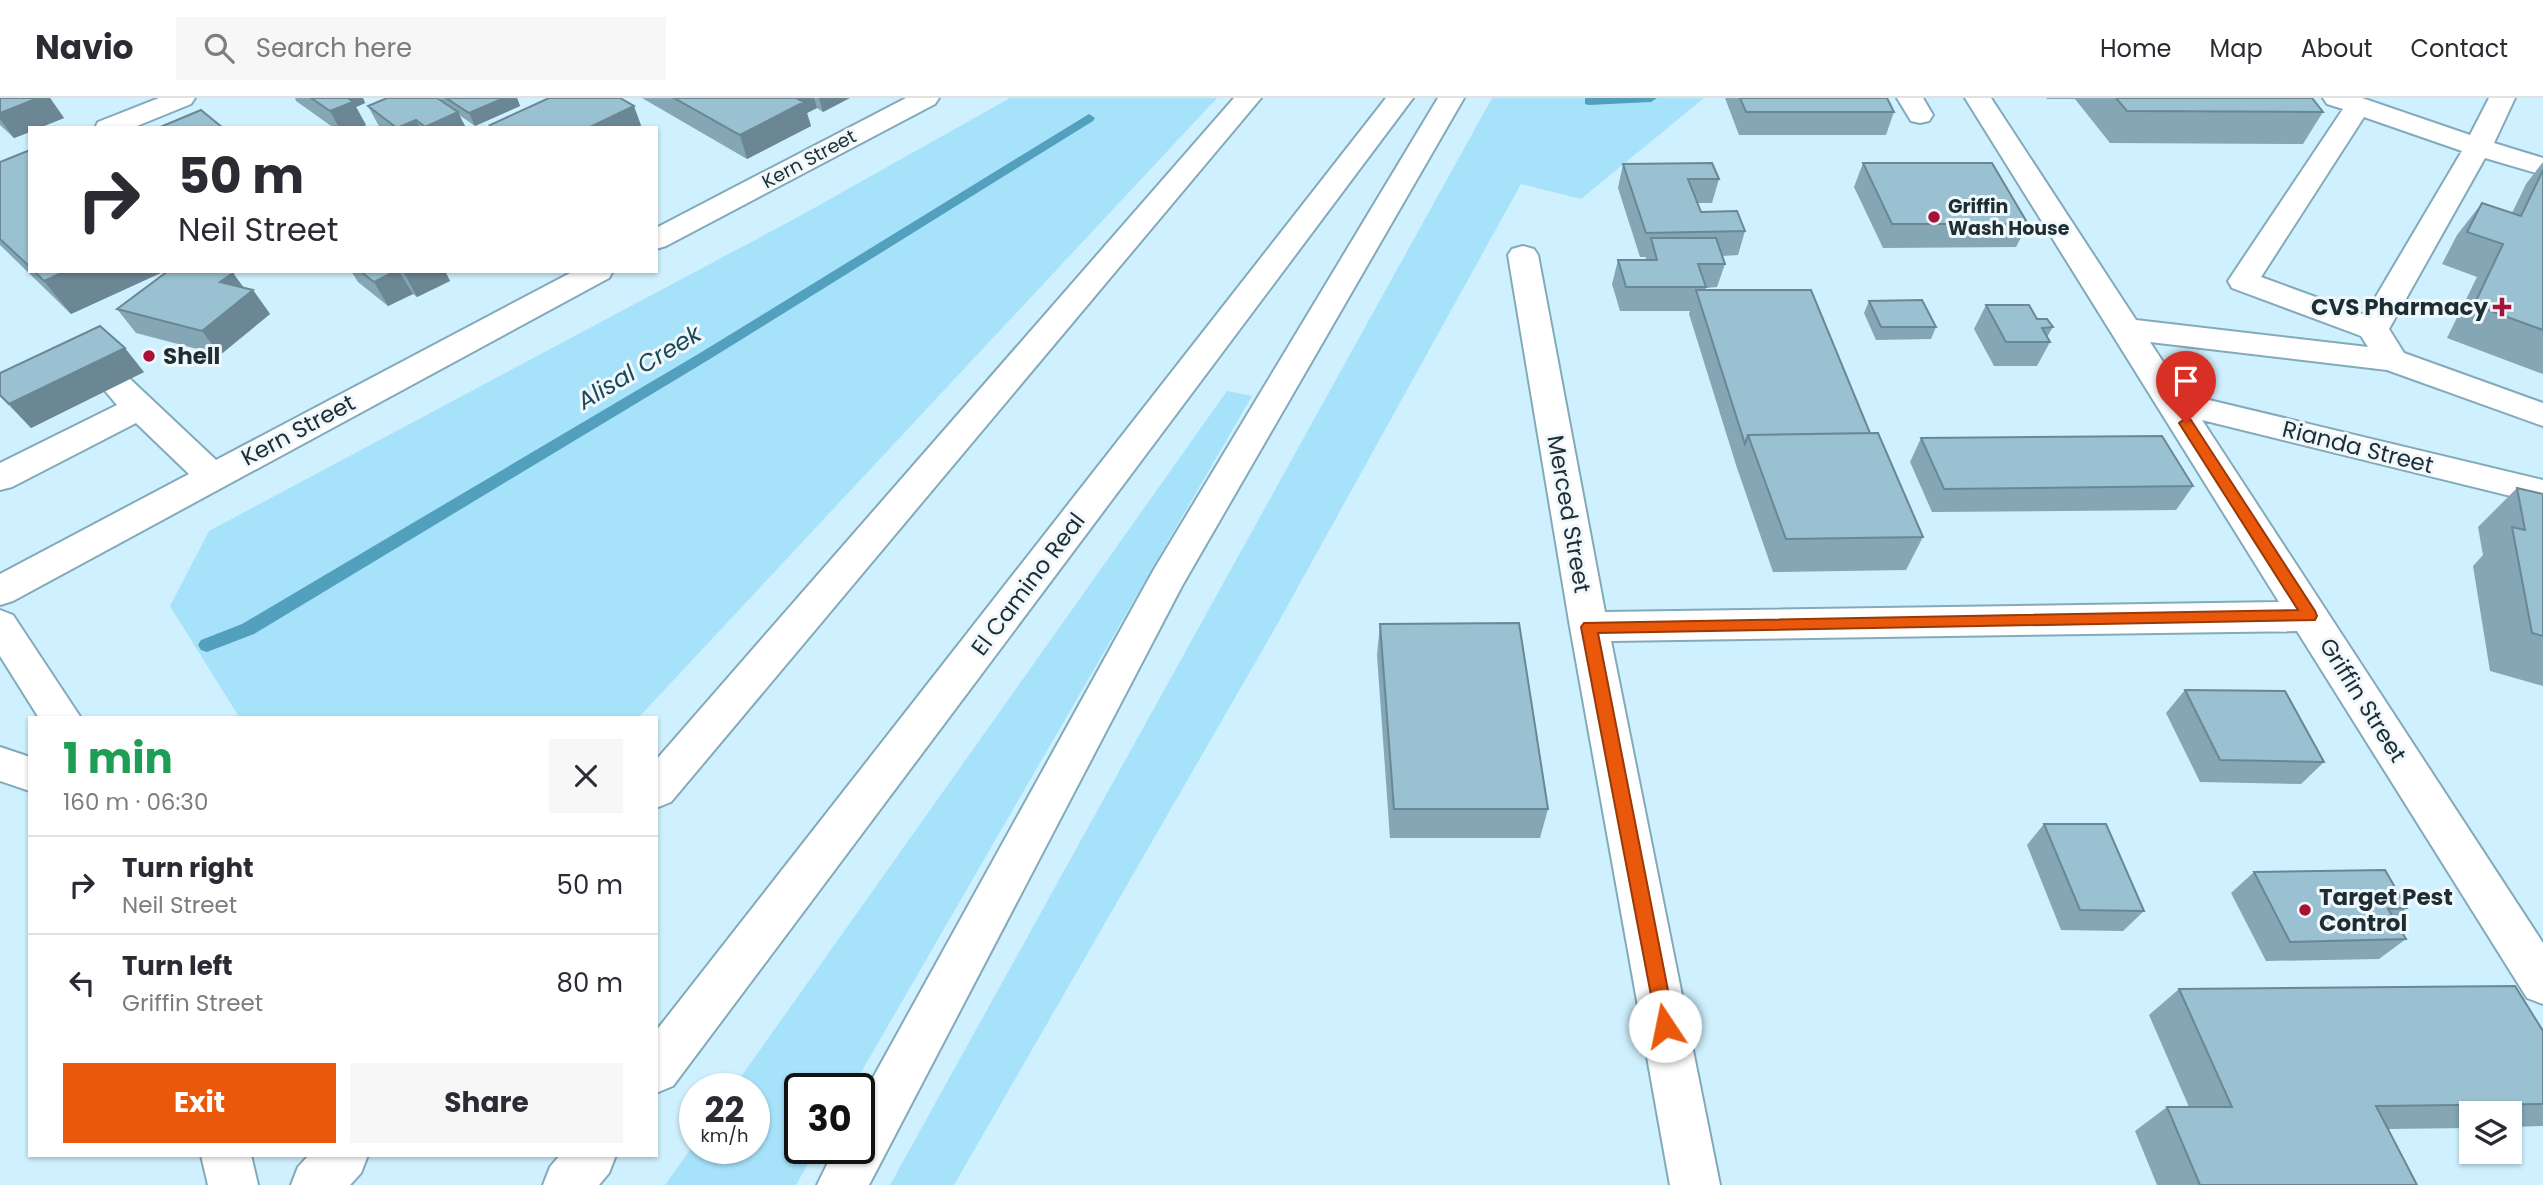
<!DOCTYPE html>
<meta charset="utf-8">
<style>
body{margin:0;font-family:Poppins,sans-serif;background:#f7f7f7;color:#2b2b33;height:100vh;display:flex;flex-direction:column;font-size:26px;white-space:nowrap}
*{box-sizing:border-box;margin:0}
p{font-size:23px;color:#7c7c81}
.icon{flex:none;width:38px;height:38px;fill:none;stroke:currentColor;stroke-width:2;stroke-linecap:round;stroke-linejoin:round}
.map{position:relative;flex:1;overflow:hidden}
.details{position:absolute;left:28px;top:618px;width:630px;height:441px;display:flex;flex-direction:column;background:#fff;border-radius:0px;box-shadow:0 2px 5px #0004}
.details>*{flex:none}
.guide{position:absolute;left:28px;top:28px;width:630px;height:147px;border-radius:0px;box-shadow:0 2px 5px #0004;background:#fff;color:#2b2b33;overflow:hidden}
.fabs{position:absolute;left:2459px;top:1003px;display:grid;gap:14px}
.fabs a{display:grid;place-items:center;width:63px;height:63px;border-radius:0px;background:#fff;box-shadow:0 2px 5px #0004;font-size:35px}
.speed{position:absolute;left:679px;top:975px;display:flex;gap:14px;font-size:35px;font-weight:700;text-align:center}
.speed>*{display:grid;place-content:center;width:91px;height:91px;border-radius:50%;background:#fff;box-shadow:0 2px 5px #0004;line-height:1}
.speed small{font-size:18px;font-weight:400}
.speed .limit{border:4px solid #111;border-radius:10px;background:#fff;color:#111}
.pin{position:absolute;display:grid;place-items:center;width:60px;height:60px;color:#fff;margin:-72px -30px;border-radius:50% 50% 50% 0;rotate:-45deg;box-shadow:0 0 7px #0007}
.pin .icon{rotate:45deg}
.me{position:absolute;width:77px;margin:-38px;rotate:349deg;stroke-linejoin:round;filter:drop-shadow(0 0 5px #0008)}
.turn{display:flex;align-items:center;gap:24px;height:147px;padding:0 35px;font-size:32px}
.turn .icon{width:91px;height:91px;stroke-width:2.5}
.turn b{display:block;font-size:49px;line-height:60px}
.round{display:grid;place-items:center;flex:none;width:74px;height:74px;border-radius:0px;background:#f7f7f7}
.headline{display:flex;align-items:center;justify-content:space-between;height:119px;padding:0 35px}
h1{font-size:42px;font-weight:700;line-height:52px;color:#1e9e55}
.primary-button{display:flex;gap:14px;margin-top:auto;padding:14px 35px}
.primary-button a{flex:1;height:80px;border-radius:0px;background:#ea580c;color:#fff;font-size:28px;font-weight:700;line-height:80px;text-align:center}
.primary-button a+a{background:#f7f7f7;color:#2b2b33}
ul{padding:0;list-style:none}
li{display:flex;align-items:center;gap:21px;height:98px;padding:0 35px;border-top:2px solid #e1e1e2}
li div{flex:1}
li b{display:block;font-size:26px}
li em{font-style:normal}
header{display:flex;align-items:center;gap:42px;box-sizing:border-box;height:98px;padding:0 35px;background:#fff;border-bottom:2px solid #e1e1e2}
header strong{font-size:33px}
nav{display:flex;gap:38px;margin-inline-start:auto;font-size:24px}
.search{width:490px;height:63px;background:#f7f7f7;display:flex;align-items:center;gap:18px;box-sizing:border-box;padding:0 24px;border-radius:0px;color:#7c7c81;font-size:26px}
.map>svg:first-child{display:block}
.green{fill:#a7e2fb}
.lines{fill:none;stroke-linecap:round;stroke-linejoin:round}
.stream{fill:#53a0be;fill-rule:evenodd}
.minor-casing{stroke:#83aaba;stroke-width:4}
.major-casing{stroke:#83aaba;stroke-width:4}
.highway-casing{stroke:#83aaba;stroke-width:4}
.minor{fill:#fff;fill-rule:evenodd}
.major{fill:#fff;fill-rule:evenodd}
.highway{fill:#fff;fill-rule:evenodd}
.wall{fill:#84a6b5}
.shaded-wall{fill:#6b8793}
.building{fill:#99c1d2;stroke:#6b8793;stroke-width:2}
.route{fill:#ea580c;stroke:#983908;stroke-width:2}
.poi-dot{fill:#a91238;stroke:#f0f8fc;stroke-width:2.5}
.labels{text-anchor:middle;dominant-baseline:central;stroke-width:6;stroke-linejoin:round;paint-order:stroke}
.far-street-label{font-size:19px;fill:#1d2d34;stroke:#f0f8fc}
.far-poi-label{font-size:19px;font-weight:bold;fill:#1d2d34;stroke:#f0f8fc;text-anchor:start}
.poi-label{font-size:23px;font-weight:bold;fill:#1d2d34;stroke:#f0f8fc;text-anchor:start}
.street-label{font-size:23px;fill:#1d2d34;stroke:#f0f8fc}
.water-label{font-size:24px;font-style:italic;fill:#1c495a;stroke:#f0f8fc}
</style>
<header>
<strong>Navio</strong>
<div class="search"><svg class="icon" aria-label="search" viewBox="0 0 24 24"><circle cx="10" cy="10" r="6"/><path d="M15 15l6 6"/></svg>Search here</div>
<nav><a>Home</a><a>Map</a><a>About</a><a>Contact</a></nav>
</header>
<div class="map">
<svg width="2543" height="1087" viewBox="0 0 2543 1087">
<rect width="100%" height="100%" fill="#cff0fe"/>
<path class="green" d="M1010 0H1217L639 619H239L170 508 209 433 798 119Z
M1492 0H1704L1581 101 1521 86 1278 525 954 1087H890Z
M1227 293 1252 298 852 990H800V1050H817L796 1087H665L695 1045V1050H754V990H733Z"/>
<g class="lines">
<path class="stream" d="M1585 0H1657L1651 4 1589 7 1585 6Z
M1089 16 1095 20 1093 23 710 261 254 536 207 554 201 552 198 547 201 542 242 526 700 255Z"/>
<g class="minor-casing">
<path id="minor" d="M159 0H195L191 6 132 30H95L98 24Z
M906 0H939L935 6 666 148 656 151V130Z
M1897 0H1923L1933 17 1929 23 1920 25 1911 23Z
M1965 0H1991L2136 222 2368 249 2361 238 2232 190 2228 183 2343 11 2327 6 2323 0H2362L2470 37 2489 0H2515L2494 45 2543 60V77L2485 60 2389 231 2404 255 2543 305V328L2387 272 2150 244 2184 296 2543 382V406L2202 322 2543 845V906L2527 900 2297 533 1611 543 1720 1087H1670L1570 529 1508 157 1512 151 1523 148 1534 151 1538 157 1605 514 2279 504ZM2364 19 2462 53 2365 217 2261 179Z
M574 173H613L609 180 13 503 0 507V476L189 376 136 325 12 389 0 392V365L117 307 101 288 105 280 117 277 129 280 216 362Z"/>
</g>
<g class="major-casing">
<path id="major" d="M0 512 13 517 81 620H39L0 558Z
M0 649 30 659V693L0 683Z
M201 1057H251L258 1087H208Z"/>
</g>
<g class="highway-casing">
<path id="highway" d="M1234 0H1261L671 704 656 710V662Z
M1386 0H1413L673 988 656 995V933Z
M1438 0H1464L1182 488 869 1087H817L835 1050H859V1005L1153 473Z
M309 1057H368L361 1075 350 1087H291L298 1069Z
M560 1057H616L609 1075 599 1087H543L550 1069Z"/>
</g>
<use href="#minor" class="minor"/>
<use href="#major" class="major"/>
<use href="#highway" class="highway"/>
</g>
<path class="wall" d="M0 0H50L64 20 14 40 0 27Z
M295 0H363L365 5 356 9 366 27 360 30H334L296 3Z
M440 0H517L520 8 475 28 459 17 466 30H380L368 8 441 3Z
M642 0H849L823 14 817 10 807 15 811 28 747 61Z
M1725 0H1887L1894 14 1886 37H1739Z
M2046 0H2312L2323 14 2303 46 2110 45 2075 1H2047Z
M30 52V173H165L71 216 0 147V64Z
M2543 64V276L2447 240 2477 179 2442 166 2457 137 2482 105 2512 115 2526 86Z
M1863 65 2028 126 2016 149 1883 150 1854 89Z
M1623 66 1719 81 1712 105H1697L1701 114 1745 133 1738 157 1722 158 1725 166 1717 189 1706 190 1705 192 1870 335 1923 439 1906 472 1773 474 1737 370 1689 216 1690 213H1620L1612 186 1618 162H1645L1646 159H1640L1618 90Z
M351 173H445L450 183 417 199 413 196 388 208 358 184Z
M233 175 244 190 253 192 270 216 220 257 136 235 117 211Z
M1869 203 1936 229 1931 241 1876 242 1864 215Z
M1986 207 2037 221 2053 229 2047 239 2050 244 2037 268H1994L1974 231Z
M144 274 31 330 0 298V275Z
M1921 340 2193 388 2176 412 1932 414 1910 364Z
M2517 390 2543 396V588L2490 573 2473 468 2483 457 2478 429Z
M1380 526 1548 711 1540 740H1390L1377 557Z
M2185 592 2324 664 2301 686 2200 684 2166 615Z
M2044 726 2144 813 2123 833 2061 832 2027 747Z
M2254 774 2407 810 2394 820 2406 841 2379 861 2266 863 2231 795Z
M2179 891 2543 933V1028L2510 1029V1015H2471V1030L2388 1031 2417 1087H2157L2135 1033 2167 1009H2189L2149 917Z"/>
<path class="shaded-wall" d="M38 0H50L64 20 39 30H30V34L14 40 0 21V15Z
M342 0H363L365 5 356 9 366 27 360 30H339L330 13Z
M504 0H517L520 8 475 28 469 15Z
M796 0H814L817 10 807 15 811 28 747 61 740 37Z
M819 0H850L823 14Z
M634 8 642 30H588Z
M458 14 466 30 425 29Z
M416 22 420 30H397Z
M66 173H165L71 216 44 183Z
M396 173H399L413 196 388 208 374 184Z
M408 173H445L450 183 417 199 404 175Z
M233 175 248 196 253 192 270 216 220 257 202 233 220 184Z
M125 250 144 274 31 330 9 306Z"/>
<path class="building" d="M0 0H38L0 15Z
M311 0H348L353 4 330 13Z
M387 0H437L458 14 425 29 416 22 397 30 368 8Z
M446 0H504L469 15Z
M549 0H620L634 8 588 30H495L490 27Z
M674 0H796L804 4 740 37Z
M1740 0H1887L1894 14H1746Z
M2116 0H2312L2323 14 2127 13Z
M201 12 223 30H158Z
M30 52V169L0 141V64Z
M1712 65 1719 81H1688L1701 114 1737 113 1745 133 1646 135 1623 66Z
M1863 65H1992L2028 126H1892Z
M2543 72V232L2474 207 2503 146 2467 134 2482 105 2521 118Z
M1651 140H1716L1725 166H1698L1706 189H1626L1618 162H1657Z
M34 173H66L44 183Z
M168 173H228L233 175 220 184 253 192 202 233 117 211Z
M360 173H396L374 184Z
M1696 192H1811L1870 335 1748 337 1745 346Z
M1922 202 1936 229H1881L1869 203Z
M1986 207H2029L2037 221H2047L2053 229 2042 230 2050 244H2006Z
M100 228 125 250 9 306 0 297V275Z
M1878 335 1923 439 1786 441 1748 337Z
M2162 338 2193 388 1944 391 1921 340Z
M2517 390 2543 396V538L2532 535 2512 429 2525 432Z
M1519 525 1548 711H1394L1380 526Z
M2185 592 2285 593 2324 664 2220 662Z
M2044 726H2106L2144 813 2080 812Z
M2385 772 2407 810 2388 811 2406 841 2290 844 2254 774Z
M2515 888 2543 933V1006L2376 1008 2417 1087H2200L2167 1009H2232L2179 891Z"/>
<path class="route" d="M2186 320 2191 322 2315 513 2317 518 2315 522 1598 535 1675 928 1672 934 1665 937 1658 934 1581 529 1584 525 2298 512 2179 325Z"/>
<g class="poi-dot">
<circle cx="1934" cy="119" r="7"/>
<path d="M2498.5 198.5h7v7h7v7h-7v7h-7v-7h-7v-7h7z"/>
<circle cx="149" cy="258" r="7"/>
<circle cx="2305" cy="812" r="7"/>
</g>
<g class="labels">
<g class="far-street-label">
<text transform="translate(809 61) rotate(-28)">Kern Street</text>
</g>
<g class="far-poi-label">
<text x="1948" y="108">Griffin<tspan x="1948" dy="22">Wash House</tspan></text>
</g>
<g class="poi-label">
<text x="2488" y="209" text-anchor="end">CVS Pharmacy</text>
<text x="163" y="258">Shell</text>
<text x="2319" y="799">Target Pest<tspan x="2319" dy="26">Control</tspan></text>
</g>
<g class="street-label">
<text transform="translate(298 332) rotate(-28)">Kern Street</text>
<text transform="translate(2358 349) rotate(14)">Rianda Street</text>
<text transform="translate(1569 416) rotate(80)">Merced Street</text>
<text transform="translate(1028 486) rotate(-53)">El Camino Real</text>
<text transform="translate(2363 602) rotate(58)">Griffin Street</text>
</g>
<g class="water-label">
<text transform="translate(639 269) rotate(-31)">Alisal Creek</text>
</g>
</g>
</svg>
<div class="fabs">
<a><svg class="icon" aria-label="layers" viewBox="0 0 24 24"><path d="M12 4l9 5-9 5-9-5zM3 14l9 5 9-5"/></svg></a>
</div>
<div class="speed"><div>22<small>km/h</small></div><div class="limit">30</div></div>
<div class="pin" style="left:2186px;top:325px;background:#d93025"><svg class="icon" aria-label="arrive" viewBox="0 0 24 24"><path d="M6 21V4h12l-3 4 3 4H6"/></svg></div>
<svg class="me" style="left:1665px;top:928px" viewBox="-20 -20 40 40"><circle r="19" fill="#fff"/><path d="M0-13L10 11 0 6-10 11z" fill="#ea580c"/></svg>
<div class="guide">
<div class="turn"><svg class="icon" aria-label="right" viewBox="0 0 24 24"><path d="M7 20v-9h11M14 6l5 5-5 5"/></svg><div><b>50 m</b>Neil Street</div></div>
</div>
<section class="details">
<div class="headline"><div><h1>1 min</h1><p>160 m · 06:30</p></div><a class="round"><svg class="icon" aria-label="close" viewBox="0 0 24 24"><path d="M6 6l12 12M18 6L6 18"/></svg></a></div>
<ul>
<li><svg class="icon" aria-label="right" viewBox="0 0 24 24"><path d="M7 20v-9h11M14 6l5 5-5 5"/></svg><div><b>Turn right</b><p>Neil Street</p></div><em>50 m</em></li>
<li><svg class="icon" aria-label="left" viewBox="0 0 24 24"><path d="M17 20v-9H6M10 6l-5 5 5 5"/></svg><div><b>Turn left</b><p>Griffin Street</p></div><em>80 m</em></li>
</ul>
<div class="primary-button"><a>Exit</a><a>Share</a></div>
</section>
</div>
